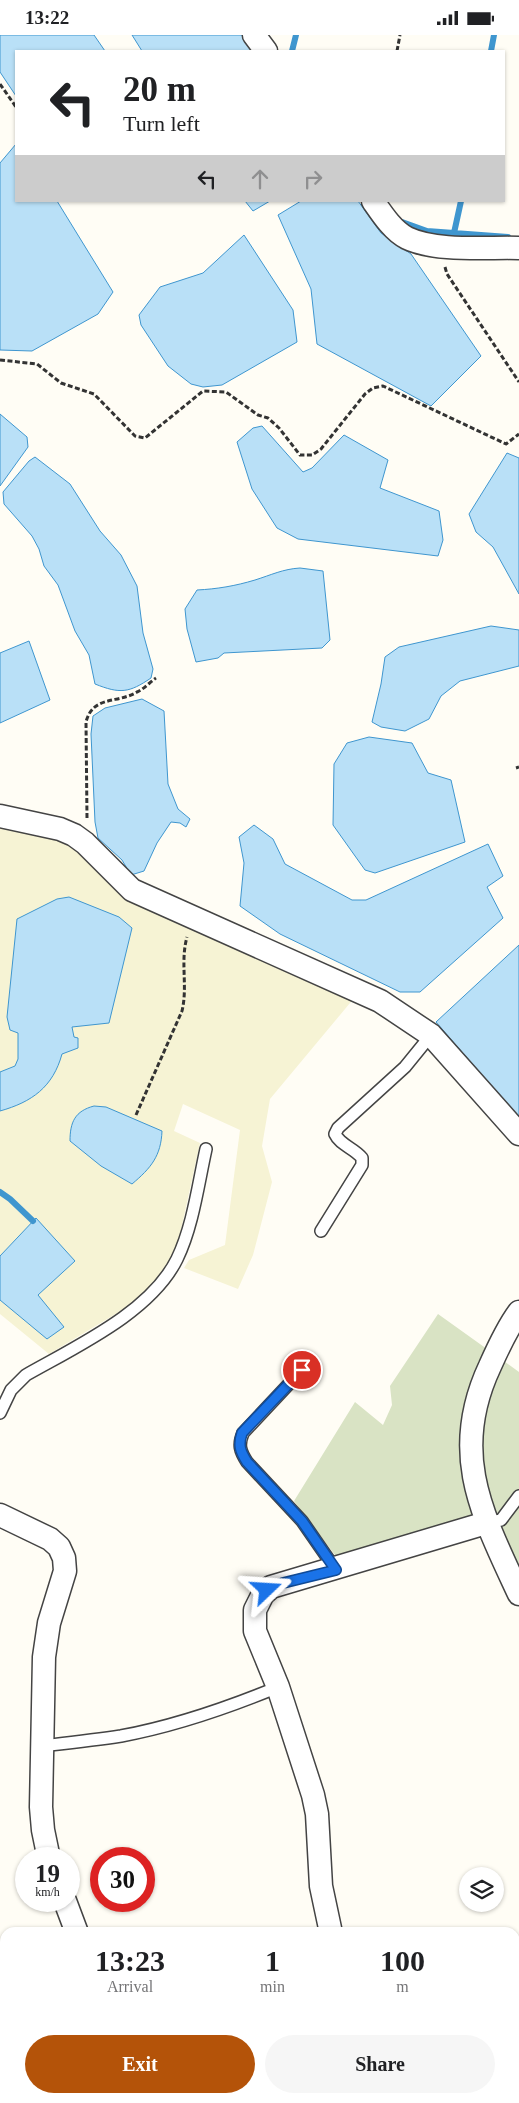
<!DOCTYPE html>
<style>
body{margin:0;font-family:Georgia,serif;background:#f6f6f6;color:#202124;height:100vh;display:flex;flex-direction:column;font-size:19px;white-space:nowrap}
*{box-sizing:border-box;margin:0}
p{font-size:16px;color:#757577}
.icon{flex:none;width:28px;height:28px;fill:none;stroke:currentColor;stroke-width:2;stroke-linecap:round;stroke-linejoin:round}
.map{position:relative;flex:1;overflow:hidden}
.panel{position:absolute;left:0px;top:1892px;width:520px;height:176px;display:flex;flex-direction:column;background:#fff;border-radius:15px 15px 0 0;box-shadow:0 1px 4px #0004}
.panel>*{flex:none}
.top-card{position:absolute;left:15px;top:15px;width:490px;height:152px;border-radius:0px;box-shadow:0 1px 4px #0004;background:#fff;color:#202124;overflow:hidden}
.controls{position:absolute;left:459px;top:1832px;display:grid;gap:10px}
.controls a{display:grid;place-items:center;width:45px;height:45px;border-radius:50%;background:#fff;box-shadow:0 1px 4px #0004;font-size:25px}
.speed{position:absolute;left:15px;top:1812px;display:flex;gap:10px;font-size:25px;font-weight:700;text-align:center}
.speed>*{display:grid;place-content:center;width:65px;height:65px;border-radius:50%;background:#fff;box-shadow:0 1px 4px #0004;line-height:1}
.speed small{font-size:12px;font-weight:400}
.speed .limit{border:8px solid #d22;background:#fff;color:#111}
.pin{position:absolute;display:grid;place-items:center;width:42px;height:42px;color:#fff;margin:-21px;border:2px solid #fff;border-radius:50%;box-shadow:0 1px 5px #0007}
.me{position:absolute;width:55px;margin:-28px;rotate:70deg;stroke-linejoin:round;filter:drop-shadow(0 0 4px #0008)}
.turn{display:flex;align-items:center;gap:18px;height:105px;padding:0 25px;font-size:22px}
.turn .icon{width:65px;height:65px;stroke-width:2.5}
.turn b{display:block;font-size:35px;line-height:42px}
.lanes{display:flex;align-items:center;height:48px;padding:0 25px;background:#0003;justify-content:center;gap:25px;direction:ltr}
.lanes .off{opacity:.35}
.eta{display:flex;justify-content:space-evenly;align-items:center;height:85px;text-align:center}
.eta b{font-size:30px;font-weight:700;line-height:35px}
.action{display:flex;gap:10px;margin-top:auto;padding:10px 25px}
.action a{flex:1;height:58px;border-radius:30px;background:#b45309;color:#fff;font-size:20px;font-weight:700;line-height:58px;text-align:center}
.action a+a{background:#f6f6f6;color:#202124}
.status{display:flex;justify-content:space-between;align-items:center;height:35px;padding:0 25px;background:#fff;direction:ltr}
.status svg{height:14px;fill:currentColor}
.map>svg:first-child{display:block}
.farmland{fill:#f6f3d4}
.cemetery{fill:#d9e3c4}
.water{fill:#b9e0f7;stroke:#3f96cf}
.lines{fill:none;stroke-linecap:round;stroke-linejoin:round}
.stream{stroke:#3f96cf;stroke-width:6}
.lane-casing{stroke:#444;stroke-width:14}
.street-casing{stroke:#444;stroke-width:25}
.path{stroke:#333;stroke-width:3;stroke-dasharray:5 2.5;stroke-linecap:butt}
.lane{stroke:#fff;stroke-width:11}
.street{stroke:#fff;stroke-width:22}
.route-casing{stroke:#114b97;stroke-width:12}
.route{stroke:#1a73e8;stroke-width:9}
</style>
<div class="status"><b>13:22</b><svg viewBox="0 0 49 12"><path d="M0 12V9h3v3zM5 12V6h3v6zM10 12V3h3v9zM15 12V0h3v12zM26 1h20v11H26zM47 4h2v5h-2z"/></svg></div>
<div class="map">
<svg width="519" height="2068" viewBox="0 0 519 2068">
<rect width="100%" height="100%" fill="#fffdf5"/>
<path class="farmland" d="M0 789 62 802 134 864 355 962 270 1064 262 1111 272 1147 253 1220 238 1254 184 1233 189 1225 225 1210 240 1095 183 1069 174 1096 200 1108 179 1204 169 1227 152 1251 139 1265 49 1319 0 1279Z"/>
<path class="cemetery" d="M438 1279 519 1337V1540L494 1493 338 1524 294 1466 355 1367 383 1390 392 1370 390 1351Z"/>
<path class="water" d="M0 0H94L105 16H16V61L0 37Z
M132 0H246L258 16H142Z
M16 109V166H57L113 257 98 279 32 316 0 315V128Z
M245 166H270L253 176Z
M301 166H358L381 198 411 219 481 321 431 371 317 309 311 254 278 180Z
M244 200 293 275 297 307 222 350 203 352 191 349 168 331 141 290 139 280 160 252 203 238Z
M0 379 27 402 28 412 0 451Z
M262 391 303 437 312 433 344 400 388 425 380 453 439 476 443 505 438 521 298 504 277 493 252 454 237 407 253 393Z
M507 418 519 423V559L493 512 476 497 469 479Z
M35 422 70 449 100 496 121 520 137 551 143 598 153 634 151 643C129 658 120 659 95 649L89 620 75 596 58 550 44 531 39 514 32 501 4 469 3 457 29 426Z
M300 533 323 536 330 605 322 613 224 618 218 623 196 627 187 594 185 574 197 555C217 554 235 551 255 545 271 540 283 534 300 533Z
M491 591 519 595V631L460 646 441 661 429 684 405 696 381 692 372 687 381 649 385 622 399 612Z
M29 606 50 665 0 688V618Z
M142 664 164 676 168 749 178 774 190 784 186 792 180 788 171 787 157 808 144 836 131 840 122 825 98 803 95 787 91 699 93 681 105 673Z
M369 702 412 708 428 738 451 745 465 807 375 838 365 835 333 790 334 729 347 708Z
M254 790 273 804 285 829 352 865H366L488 809 503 841 487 852 503 883 420 957H400L280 899 240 871 244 828 239 802Z
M69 862 119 882 132 893 109 988 72 992 74 1002 78 1003V1013L62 1019C53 1052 32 1067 0 1076V1037L15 1031 18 1024V998L10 995 7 982 17 884 57 864Z
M519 910V1083L436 987Z
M94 1071 106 1072 162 1096C161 1121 151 1133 132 1149L101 1131 70 1106C70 1087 75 1076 94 1071Z
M36 1183 75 1226 38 1260 64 1292 47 1304 0 1265V1221Z"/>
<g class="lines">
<path class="stream" d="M292 16 296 0
M491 16 494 0
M402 187 427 196 508 202
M454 198 461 166
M0 1157 10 1164 33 1186"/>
<g class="lane-casing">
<path id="lane" d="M321 1196 362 1130V1123C354 1113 340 1110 335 1099L338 1093 405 1032 431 1000
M302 1335 243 1398C238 1410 240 1416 247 1427L302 1486 336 1535
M0 1378 11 1355 26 1340C77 1311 151 1277 177 1224 193 1191 198 1150 206 1114
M486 1488 501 1485 519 1461
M42 1711C68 1708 95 1705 121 1701 175 1691 227 1673 278 1652
M29 2068 39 2064"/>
</g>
<g class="street-casing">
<path id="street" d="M254 0 266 16
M373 166C382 179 393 196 407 203 436 217 487 212 519 213
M0 781 60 794 74 800 85 808 132 855 380 966 431 1000 519 1099
M519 1277C507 1293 498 1313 490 1331 449 1418 482 1479 519 1559
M0 1480 50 1504 59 1512 64 1523 65 1536 49 1588 44 1622 41 1772 43 1795 49 1824
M65 1866 77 1898
M331 1898 321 1851 317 1779 313 1760 278 1652 255 1596V1575L263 1559 271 1552 486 1488
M515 1976 519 1974
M157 2064 160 2068
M362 2068 369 2064
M513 2068 519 2064"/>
</g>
<path class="path" d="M397 16 400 0
M0 49 16 72
M445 232 447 239 519 347
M0 325 37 329 61 348 94 359 135 401 145 403 203 356 226 357 258 380 268 383 279 393 300 420H312L321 414 365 359 373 353 383 351 506 409 519 399
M516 733 519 732
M87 783 86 687C93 660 117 669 137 657 144 654 150 647 156 643
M136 1080 182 976C188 951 180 927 187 902"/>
<use href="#lane" class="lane"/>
<use href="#street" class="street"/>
</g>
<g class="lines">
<g class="route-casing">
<path id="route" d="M267 1555 283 1548 336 1535 302 1486 247 1427C240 1416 238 1410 242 1398L302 1335"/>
</g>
<use href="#route" class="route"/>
</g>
</svg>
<div class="controls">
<a><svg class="icon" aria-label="layers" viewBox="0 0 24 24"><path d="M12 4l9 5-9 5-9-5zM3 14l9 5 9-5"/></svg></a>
</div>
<div class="speed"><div>19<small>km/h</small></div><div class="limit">30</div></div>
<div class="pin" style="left:302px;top:1335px;background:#d93025"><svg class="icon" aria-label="arrive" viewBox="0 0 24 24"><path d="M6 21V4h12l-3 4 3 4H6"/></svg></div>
<svg class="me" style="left:267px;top:1555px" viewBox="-20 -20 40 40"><path d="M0-17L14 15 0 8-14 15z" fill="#1a73e8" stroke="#fff" stroke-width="4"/></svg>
<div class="top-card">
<div class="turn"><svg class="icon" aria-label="left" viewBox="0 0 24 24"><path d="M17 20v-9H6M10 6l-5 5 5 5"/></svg><div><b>20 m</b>Turn left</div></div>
<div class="lanes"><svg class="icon" aria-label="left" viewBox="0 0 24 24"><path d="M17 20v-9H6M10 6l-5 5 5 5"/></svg><svg class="icon off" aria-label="ahead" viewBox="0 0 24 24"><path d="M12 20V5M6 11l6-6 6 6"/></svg><svg class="icon off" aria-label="right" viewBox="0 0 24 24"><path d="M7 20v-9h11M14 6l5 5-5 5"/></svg></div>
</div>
<section class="panel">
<div class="eta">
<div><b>13:23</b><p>Arrival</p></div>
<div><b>1</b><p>min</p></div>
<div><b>100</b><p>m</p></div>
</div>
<div class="action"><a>Exit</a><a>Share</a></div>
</section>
</div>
